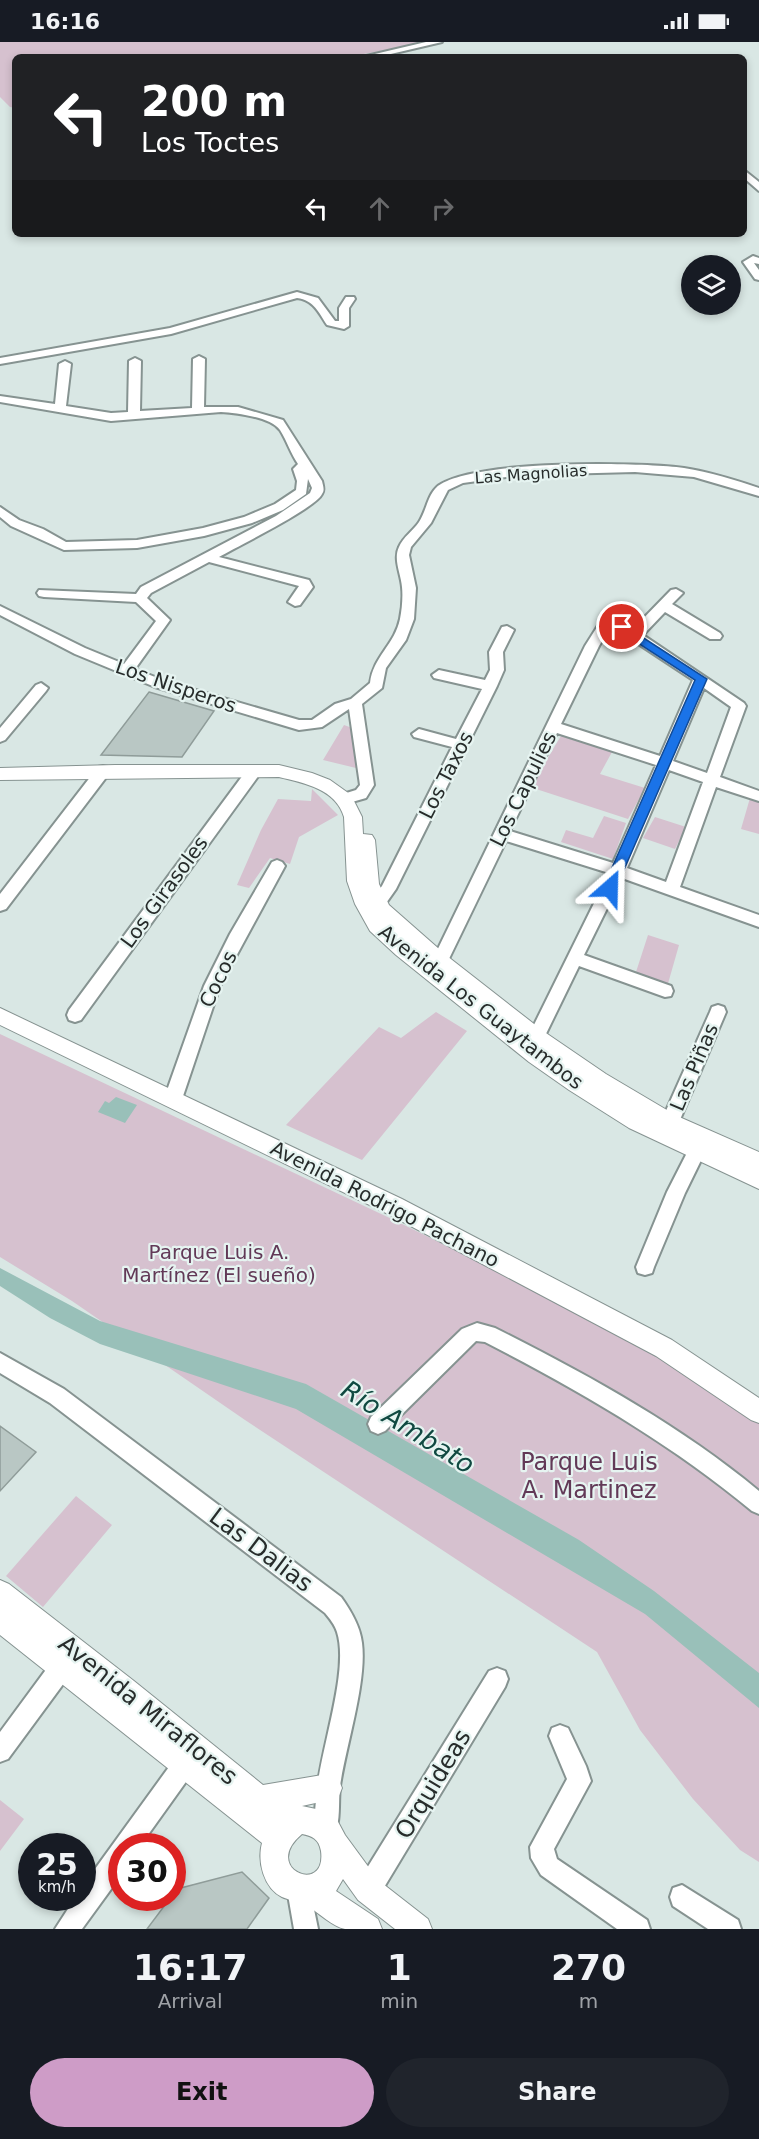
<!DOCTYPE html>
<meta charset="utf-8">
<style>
body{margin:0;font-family:"DejaVu Sans",sans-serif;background:#20242c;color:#f1f3f6;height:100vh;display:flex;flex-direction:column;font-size:22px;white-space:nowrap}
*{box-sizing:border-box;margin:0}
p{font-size:20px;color:#9ea1a6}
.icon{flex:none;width:33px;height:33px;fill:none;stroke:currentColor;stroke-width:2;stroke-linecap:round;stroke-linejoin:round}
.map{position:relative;height:1887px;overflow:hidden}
.details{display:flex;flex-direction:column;background:#171b24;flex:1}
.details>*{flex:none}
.top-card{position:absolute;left:12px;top:12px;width:735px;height:183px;border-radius:9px;box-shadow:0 3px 9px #0003;background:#202124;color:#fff;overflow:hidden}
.controls{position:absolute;left:681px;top:213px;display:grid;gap:12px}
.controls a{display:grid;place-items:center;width:60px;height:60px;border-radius:50%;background:#171b24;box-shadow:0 3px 9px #0003;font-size:30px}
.speed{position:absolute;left:18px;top:1791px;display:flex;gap:12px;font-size:30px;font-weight:700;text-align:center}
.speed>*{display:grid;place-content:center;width:78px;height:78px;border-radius:50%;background:#171b24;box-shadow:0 3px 9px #0003;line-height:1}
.speed small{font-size:15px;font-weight:400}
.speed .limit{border:9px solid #d22;background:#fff;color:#111}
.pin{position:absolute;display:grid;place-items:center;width:51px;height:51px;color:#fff;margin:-26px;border:3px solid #fff;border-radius:50%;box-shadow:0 2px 6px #0007}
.me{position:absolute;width:66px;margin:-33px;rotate:25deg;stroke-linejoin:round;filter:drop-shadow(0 0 4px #0008)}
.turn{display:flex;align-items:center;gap:21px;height:126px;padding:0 30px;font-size:27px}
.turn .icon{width:78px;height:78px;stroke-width:2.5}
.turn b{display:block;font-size:42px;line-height:51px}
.lanes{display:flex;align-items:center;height:57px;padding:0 30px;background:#0003;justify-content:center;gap:30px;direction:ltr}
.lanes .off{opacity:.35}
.eta{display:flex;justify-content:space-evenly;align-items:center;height:102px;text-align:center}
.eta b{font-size:36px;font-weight:700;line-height:42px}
.cta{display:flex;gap:12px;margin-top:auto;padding:12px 30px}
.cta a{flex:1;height:69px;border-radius:36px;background:#ce9cc7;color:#111;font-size:24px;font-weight:700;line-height:69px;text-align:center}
.cta a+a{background:#20242c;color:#f1f3f6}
.status{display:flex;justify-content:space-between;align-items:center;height:42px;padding:0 30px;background:#171b24;direction:ltr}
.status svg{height:16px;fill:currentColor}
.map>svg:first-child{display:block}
.green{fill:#d6c1cf}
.water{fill:#99c0b9}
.building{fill:#b9c7c4;stroke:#8f9c99;stroke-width:1.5}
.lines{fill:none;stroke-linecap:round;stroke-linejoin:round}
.minor-casing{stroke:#869391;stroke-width:4}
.major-casing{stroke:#869391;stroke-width:2}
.minor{fill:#fff;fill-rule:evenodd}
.major{fill:#fff;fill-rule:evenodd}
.route{fill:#1a73e8;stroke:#114b97;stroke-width:1.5}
.labels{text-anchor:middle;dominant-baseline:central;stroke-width:4.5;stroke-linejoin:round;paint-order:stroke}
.far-street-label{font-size:16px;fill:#272c2b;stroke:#e6f4f1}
.street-label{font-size:20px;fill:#272c2b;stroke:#e6f4f1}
.park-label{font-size:20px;fill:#623957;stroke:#e6f4f1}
.near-park-label{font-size:24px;fill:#623957;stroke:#e6f4f1}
.near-street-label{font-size:24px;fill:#272c2b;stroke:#e6f4f1}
.near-water-label{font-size:26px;font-style:italic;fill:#104941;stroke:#e6f4f1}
</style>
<div class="status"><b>16:16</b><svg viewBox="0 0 49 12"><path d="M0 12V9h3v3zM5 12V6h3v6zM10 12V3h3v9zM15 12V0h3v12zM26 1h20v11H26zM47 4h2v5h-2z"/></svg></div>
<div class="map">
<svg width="759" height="1887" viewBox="0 0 759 1887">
<rect width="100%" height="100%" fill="#d9e7e4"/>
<path class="green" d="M0 0H434L346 15H15V66L10 65 0 55Z
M344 683 355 687 359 718 356 726 323 718Z
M561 694 612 710 600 732 645 746 628 777 530 745Z
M312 747 338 773 299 795 290 822 270 816 249 846 237 843 261 788 278 757 311 759Z
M750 756 759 759V792L741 787Z
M604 774 626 781 613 817 561 800 566 788 593 796Z
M655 775 686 785 675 807 643 796Z
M648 893 679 903 667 945 636 930Z
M436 970 467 989 362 1118 286 1083 379 985 401 996Z
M0 992 396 1179 654 1306 759 1377V1820L740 1808 693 1757 640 1688 597 1610 245 1378 72 1259 0 1215Z
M76 1454 112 1483 43 1565 6 1534Z
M0 1758 24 1777 0 1809Z"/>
<path class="water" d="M116 1055 137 1063 125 1081 98 1070 105 1059 109 1061Z
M0 1226 100 1279 306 1342 579 1498 654 1549 759 1631V1666L645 1572 296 1367 100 1302 50 1276 0 1244Z"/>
<path class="building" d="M149 650 214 669 182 715 101 713Z
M0 1384 36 1410 0 1449Z
M242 1830 269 1856 247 1887H147L177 1847Z"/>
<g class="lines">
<g class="minor-casing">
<path id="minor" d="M426 0H442L378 15H362Z
M744 128 759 140V149L744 136Z
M753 214 759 216V222L754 221 759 228V238L755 237 743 220Z
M297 250 318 256 335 279H339V266L346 255H354L355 257 349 266V284L344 287 327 283C319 271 314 258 297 256L171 292 0 322V316L170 286Z
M199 314 205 317 204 365H238L283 378 322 439C323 444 325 448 322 452 316 466 236 505 219 515L309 538 313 545 300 563 295 564 288 560 299 544 209 520 151 551 147 556 170 578 135 627 165 639 299 678H312L335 662 351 657 370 641C373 615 395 602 400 577 402 567 403 554 402 545 401 532 393 517 399 505 403 495 413 489 419 480 427 468 428 449 441 442 482 418 635 420 684 426 710 430 735 438 759 446V454L694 435 635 430 521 433 463 441 448 448 431 481 411 505 409 513 416 546 414 577 406 598 386 626 382 646 362 662 374 743 366 756 345 762 338 757 340 753 356 748 360 743 349 667 322 685 299 688 155 645 75 612 0 573V564L85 606 124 622 156 579 136 560 44 555 39 554 37 551 39 548 136 552 141 545 276 474 310 451 312 446 308 437 306 452 283 468 252 481 204 494 137 506 64 508 11 484 0 475V465L19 478 43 487 66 500 137 498 203 486 244 475 275 462 296 448 297 439 293 427 298 422C291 412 287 399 280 388 271 375 236 371 221 370L111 379 0 360V354L55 362 59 322 65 319 71 322 66 364 111 371 128 370 129 319 135 316 141 319 140 369 192 366 193 317Z
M676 547 683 551 672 562 720 591 722 594 720 597H710L665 570 643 593 744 661 746 664 720 735 759 749V759L716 745 680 845 759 873V885L622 836 584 913 671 944 673 949 671 954 665 955 579 924 542 1000 536 1002 530 1000 528 995 609 831 506 799 446 923 440 925 434 923 432 919 585 604 604 574H614L633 587 671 548ZM611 584 693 638 660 714 561 682 599 604ZM704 646 731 665 707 731 673 719ZM557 691 656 723 613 821 510 789ZM669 728 703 740 666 840 627 826Z
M507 584 514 588 503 610 504 628 497 644 396 847 384 864 365 868 359 866 357 862 359 858 373 855 382 844 452 705 414 695 412 692 419 687 456 697 482 647 434 636 432 633 439 628 485 638 490 628 489 610 502 585Z
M41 641 48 646 46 649 5 698 0 700V686L36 643Z
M103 724 108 725 110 729 108 733 6 867 0 869V852L98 725Z
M254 724 259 725 261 729 259 733 81 978 75 980 69 978 67 973 69 968 249 725Z
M277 818 282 820 285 824 220 944 182 1057 179 1062 173 1064 167 1062 164 1057 204 944 230 892 272 820Z
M718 963 724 965 726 970 679 1080 676 1085 670 1087 664 1085 661 1080 710 970 712 965Z
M697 1100 703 1103 706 1108 685 1151 654 1225 652 1231 645 1233 638 1231 636 1225 667 1150 691 1103Z
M477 1281 495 1286C588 1333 678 1382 759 1449V1472L752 1469C670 1401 580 1349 485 1300L476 1299 385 1389 378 1392 371 1389 368 1382 371 1375 462 1287Z
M0 1311 64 1347 341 1555C351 1569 360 1584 362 1601 367 1640 346 1703 340 1744 338 1761 341 1778 334 1794L326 1798 318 1794C313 1783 315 1771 316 1758 318 1713 350 1630 337 1590 335 1583 330 1577 325 1571L50 1361 0 1331Z
M67 1607 75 1610 78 1618 75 1626 8 1717 0 1720V1690L59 1610Z
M497 1626 505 1629 508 1637 505 1645 377 1857 368 1860 359 1857 356 1848 359 1839 489 1629Z
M560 1683 568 1686 586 1724 591 1739 554 1807 557 1817 647 1878 650 1887H617L541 1833 531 1816 530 1805 567 1737 549 1694 552 1686Z
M190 1703 198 1707 202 1715 198 1723 140 1804H122V1832L82 1887H55L75 1856H82V1845L182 1707Z
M299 1835 308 1838 318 1887H294L287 1847 290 1838Z
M682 1843 738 1878 741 1887H708L673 1864 670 1855 673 1846Z"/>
</g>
<g class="major-casing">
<path id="major" d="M115 723H279L312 731 330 738 351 753 362 775 363 792 372 793 375 798 379 842 389 863 447 914 543 989 606 1032 677 1074 759 1110V1147L629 1086 569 1048 529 1020 396 913 370 889 355 862 347 839 344 775C336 747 304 741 279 735L0 738V726Z
M0 966 402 1157 672 1298 759 1356V1381L751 1378 656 1314 386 1171 0 983Z
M0 1538 9 1542 134 1639 263 1743 328 1732 338 1736 342 1746 338 1756 302 1764 316 1767 337 1778 345 1793 378 1838 428 1877 432 1887H395L358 1858 343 1837 336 1849 378 1877 382 1887C370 1887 356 1887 345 1887 333 1885 319 1871 309 1865 301 1860 291 1859 282 1855 264 1846 257 1820 262 1801L0 1593ZM302 1792C312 1794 319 1797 321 1809 327 1854 260 1827 302 1792Z"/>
</g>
<use href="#minor" class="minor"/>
<use href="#major" class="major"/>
</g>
<path class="route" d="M622 582 707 637 616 846 610 851 603 846 695 638 618 588V583Z"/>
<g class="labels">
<g class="far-street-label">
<text transform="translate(531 432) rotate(-4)">Las Magnolias</text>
</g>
<g class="street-label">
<text transform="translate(176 644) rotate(19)">Los Nisperos</text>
<text transform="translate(446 733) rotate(-63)">Los Taxos</text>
<text transform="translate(523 747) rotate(-64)">Los Capulies</text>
<text transform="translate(164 850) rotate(-54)">Los Girasoles</text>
<text transform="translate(218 937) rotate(-64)">Cocos</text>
<text transform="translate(481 965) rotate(38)">Avenida Los Guaytambos</text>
<text transform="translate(694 1025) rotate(-67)">Las Piñas</text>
<text transform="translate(385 1162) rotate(27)">Avenida Rodrigo Pachano</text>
</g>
<g class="park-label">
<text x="219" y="1210">Parque Luis A.<tspan x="219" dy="23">Martínez (El sueño)</tspan></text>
</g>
<g class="near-park-label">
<text x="589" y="1420">Parque Luis<tspan x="589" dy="28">A. Martinez</tspan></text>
</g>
<g class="near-street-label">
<text transform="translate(261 1508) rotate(37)">Las Dalias</text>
<text transform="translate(148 1668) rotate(39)">Avenida Miraflores</text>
<text transform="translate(433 1742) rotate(-59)">Orquideas</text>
</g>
<g class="near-water-label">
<text transform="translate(408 1385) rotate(32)">Río Ambato</text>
</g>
</g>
</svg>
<div class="controls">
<a><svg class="icon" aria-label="layers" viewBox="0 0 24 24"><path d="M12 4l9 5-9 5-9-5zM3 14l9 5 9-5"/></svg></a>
</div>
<div class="speed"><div>25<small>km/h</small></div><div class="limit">30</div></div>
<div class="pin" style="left:622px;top:585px;background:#d93025"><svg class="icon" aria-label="arrive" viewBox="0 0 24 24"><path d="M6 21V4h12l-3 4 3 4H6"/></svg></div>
<svg class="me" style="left:610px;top:846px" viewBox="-20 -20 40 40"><path d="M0-17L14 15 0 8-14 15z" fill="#1a73e8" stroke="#fff" stroke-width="4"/></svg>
<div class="top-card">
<div class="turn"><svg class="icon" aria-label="left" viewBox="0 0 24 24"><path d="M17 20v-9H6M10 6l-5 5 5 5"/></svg><div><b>200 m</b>Los Toctes</div></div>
<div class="lanes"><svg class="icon" aria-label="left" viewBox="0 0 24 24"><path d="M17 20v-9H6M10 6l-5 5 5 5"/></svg><svg class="icon off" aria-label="ahead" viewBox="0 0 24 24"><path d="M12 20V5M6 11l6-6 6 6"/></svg><svg class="icon off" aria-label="right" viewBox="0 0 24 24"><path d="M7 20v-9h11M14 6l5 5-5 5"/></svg></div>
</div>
</div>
<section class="details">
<div class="eta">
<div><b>16:17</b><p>Arrival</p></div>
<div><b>1</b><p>min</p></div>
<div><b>270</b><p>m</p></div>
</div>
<div class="cta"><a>Exit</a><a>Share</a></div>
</section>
